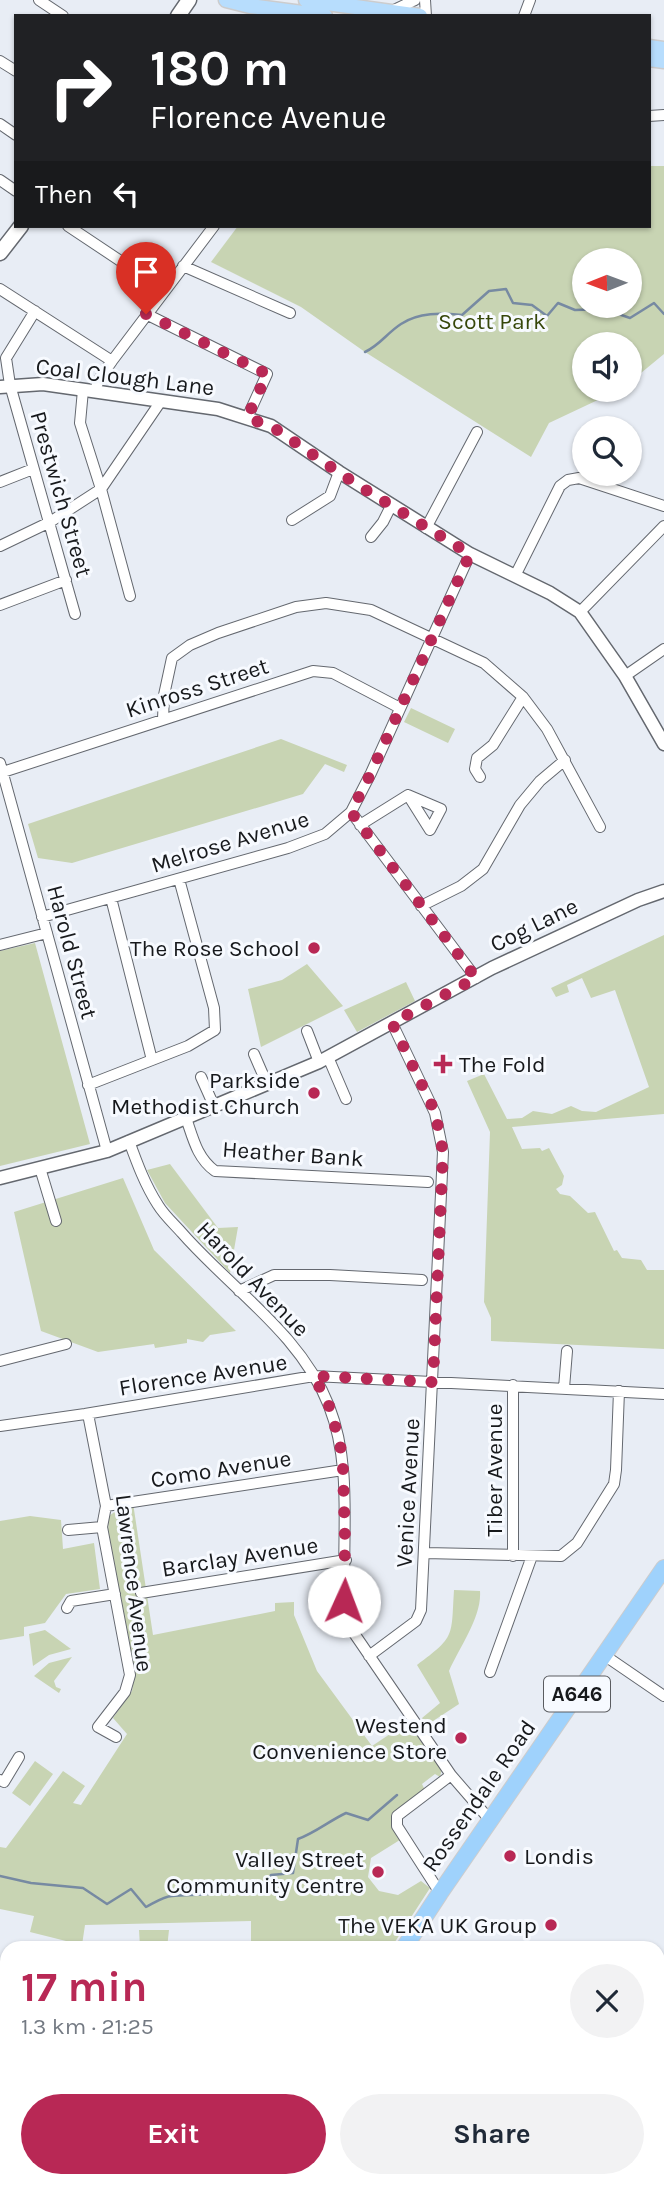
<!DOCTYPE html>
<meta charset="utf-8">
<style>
body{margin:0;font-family:Karla,sans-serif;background:#f2f2f3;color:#1f2937;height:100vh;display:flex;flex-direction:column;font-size:26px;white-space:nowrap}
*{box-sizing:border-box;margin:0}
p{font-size:23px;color:#747a83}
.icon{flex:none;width:38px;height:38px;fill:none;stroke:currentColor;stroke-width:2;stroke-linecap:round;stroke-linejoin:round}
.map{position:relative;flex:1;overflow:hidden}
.side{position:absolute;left:0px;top:1941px;width:665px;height:247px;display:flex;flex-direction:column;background:#fff;border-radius:21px 21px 0 0;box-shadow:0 2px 5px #0004}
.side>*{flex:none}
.guide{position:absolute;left:14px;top:14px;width:637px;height:214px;border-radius:0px;box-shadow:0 2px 5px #0004;background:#202124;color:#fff;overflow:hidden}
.needle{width:46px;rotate:269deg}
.fabs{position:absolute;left:572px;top:248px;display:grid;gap:14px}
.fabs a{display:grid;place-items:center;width:70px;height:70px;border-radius:50%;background:#fff;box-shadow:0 2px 5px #0004;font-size:35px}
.pin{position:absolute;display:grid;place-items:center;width:60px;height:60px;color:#fff;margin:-72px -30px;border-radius:50% 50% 50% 0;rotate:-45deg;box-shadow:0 0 7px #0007}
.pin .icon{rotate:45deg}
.me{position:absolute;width:77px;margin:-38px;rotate:2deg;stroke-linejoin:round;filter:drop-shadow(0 0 5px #0008)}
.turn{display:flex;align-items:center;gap:24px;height:147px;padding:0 21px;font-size:32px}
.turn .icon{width:91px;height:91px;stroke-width:2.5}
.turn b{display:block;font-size:49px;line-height:60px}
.then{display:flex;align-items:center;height:66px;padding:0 21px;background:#0003;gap:14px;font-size:26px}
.round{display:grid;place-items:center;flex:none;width:74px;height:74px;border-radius:37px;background:#f2f2f3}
.headline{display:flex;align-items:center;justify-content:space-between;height:119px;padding:0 21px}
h1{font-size:42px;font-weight:700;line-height:52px;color:#b82855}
.cta{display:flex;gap:14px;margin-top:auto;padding:14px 21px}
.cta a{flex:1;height:80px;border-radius:42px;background:#b82855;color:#fff;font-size:28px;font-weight:700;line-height:80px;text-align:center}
.cta a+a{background:#f2f2f3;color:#1f2937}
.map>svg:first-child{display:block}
.green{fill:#c8d4b3;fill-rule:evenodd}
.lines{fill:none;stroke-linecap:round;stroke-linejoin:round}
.stream{stroke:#778aa2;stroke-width:2.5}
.minor-casing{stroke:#64686f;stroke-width:12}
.tertiary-casing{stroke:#64686f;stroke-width:15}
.secondary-casing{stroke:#64686f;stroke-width:17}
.primary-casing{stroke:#cccccd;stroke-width:17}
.trunk-casing{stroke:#cccccd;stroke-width:18}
.minor{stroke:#fff;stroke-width:10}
.tertiary{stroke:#fff;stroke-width:12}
.secondary{stroke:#fff;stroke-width:14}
.primary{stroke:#b7ddfd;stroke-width:14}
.trunk{stroke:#9fd2fc;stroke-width:16}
.route{stroke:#b82855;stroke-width:12;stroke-dasharray:0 21.6}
.poi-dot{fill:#b82855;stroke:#f7faff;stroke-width:2.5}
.labels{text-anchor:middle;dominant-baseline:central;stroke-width:6;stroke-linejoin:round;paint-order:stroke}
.shield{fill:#f7faff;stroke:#5a5c60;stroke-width:2}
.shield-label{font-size:21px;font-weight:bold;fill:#17191c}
.park-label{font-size:23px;fill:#36470a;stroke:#f7faff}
.street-label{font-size:23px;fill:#17191c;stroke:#f7faff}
.poi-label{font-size:23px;fill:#17191c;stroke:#f7faff;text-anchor:end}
</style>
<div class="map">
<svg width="664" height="2186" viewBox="0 0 664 2186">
<rect width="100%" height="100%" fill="#e8edf5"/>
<path class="green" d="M649 166H664V354L630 382V345H584V390H619L549 423 531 457 365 352 301 307 211 262 238 226H649ZM584 261H630V306H584Z
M411 708 455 729 448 743 404 722Z
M281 739 347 765 344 772 325 764 303 794 72 863 38 858 28 824Z
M664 935V1114L512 1127 522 1149 540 1148 542 1151 549 1148 564 1176 562 1185 556 1189 560 1194 570 1196 588 1213 595 1212 614 1251 617 1250 622 1258 641 1260 647 1270H664V1349L491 1341V1318L484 1302 490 1132 467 1081 484 1074 507 1119 522 1118 533 1111 552 1114 571 1106 582 1111 596 1112 649 1087 615 990 591 998 582 978 567 985 569 992 556 997 551 988Z
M35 943 90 1144 0 1166V951Z
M307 964 343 1006 261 1047 248 989 282 980Z
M406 982 415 1001 357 1032 344 1010Z
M170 1164 218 1228 238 1227 230 1273 165 1203 147 1170Z
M123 1178 154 1250 236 1331 210 1335 203 1342 187 1339V1343L155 1348 154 1344 98 1352 41 1331 14 1212Z
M133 1503 153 1635 275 1611V1603L294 1602V1615L317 1671 372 1746 408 1722 442 1768 440 1777 435 1774 422 1784 425 1790 392 1815 403 1838 371 1858 368 1877 379 1891 398 1895 421 1881 430 1888 391 1948H251V1921L85 1925 82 1945 30 1932 34 1916 0 1909V1847L6 1848 63 1771 85 1786 73 1803 81 1805 127 1734 113 1718 132 1691 135 1671 108 1531 109 1516 124 1505Z
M30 1516 61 1520 63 1549 94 1543 100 1589 66 1594 45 1623 24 1627V1636L0 1640V1521Z
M454 1590 480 1591C482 1617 459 1648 449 1671L459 1704 427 1725 422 1718 440 1703 417 1665C456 1636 451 1637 454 1590Z
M45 1630 71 1649 49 1655 33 1666 29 1634Z
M72 1657 54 1681 56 1687 61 1689 59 1693 34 1676 49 1663Z
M35 1761 53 1774 30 1806 12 1793Z
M139 1930H169L167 1948 140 1947Z
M516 2180 520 2186H276L273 2181Z"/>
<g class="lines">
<path class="stream" d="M365 352C380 345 387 333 401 324 419 312 441 313 462 315L489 291 506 289 513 303 532 305 547 316 558 303 575 310 604 309 630 318 654 303 664 314
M0 1876 31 1883 83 1888 107 1904 131 1889 146 1907C154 1903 164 1896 172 1896 194 1894 219 1896 240 1887L255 1894 271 1875 293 1873 298 1839C315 1833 329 1821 346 1813L368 1820 397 1795"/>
<g class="minor-casing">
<path id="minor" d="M39 0 63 16
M425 0 426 16
M394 10 415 0
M524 16 530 0
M0 61 16 71
M649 116 664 115
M0 124 16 135
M0 180 16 191
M68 226 164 290
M183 266 290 313
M0 289 112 361
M35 311 6 358 10 385 75 614
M146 314 267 374 247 418
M83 390 80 423 101 489 130 596
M94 392 100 378 112 361 214 226
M0 482 33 469
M292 520 330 496 339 472
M426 528 477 432
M371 537 383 522 391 506
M0 546 50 522 101 489 161 401
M515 576 560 486 568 480 579 478 664 506
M0 605 66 580
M580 612 664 526
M625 676 664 649
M163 719 164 695 172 658 190 645 218 633 296 607 326 603 371 610 484 663 523 697 547 729 600 827
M0 763 107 1151
M3 772 313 671 333 673 400 708
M480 777 475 769 477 758 493 745 523 697
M351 812 476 978
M360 825 408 795 441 809 430 830 408 795
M111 898 152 1060
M421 906 461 886 483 869 520 805 540 781 565 760
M42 917 288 848 325 834 351 812 371 773 470 554
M0 945 47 933
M307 1031 319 1062
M254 1054 267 1084
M328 1057 346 1099
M201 1077 214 1106
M88 1085 188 1046 215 1030 214 1008 179 879
M186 1118C193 1138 197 1158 215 1171L428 1182
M129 1141C137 1163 145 1185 158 1205 164 1215 174 1224 182 1233 231 1289 301 1334 329 1406 356 1475 338 1552 347 1623L451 1775 490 1820
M40 1168 56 1221
M239 1291 274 1275H330L422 1280
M0 1361 66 1344
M564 1388 567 1351
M88 1414 106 1506 102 1527 130 1675 125 1692 98 1727 116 1737
M0 1426 85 1414 314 1376 664 1394
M106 1506 343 1470
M68 1530 102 1527
M425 1553 561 1556 577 1543 614 1484 616 1470 619 1391
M513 1556V1385
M141 1593 346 1560
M67 1608 71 1601 115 1594
M604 1655 664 1696
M369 1656 416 1621 421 1610 443 1152 435 1113 392 1023
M490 1672 532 1556
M0 1780 4 1782 19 1757
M440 1893 397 1826V1816L451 1775
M4 1999 7 1989
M0 2017H7
M33 2180V2186
M254 2180 257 2186
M516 2180 520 2186"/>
</g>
<g class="tertiary-casing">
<path id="tertiary" d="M0 387 43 384 218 409 271 426 339 472 470 554 550 593 580 612 625 676 664 744
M0 1178 107 1151 319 1062 492 968 638 900 664 891"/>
</g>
<g class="secondary-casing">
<path id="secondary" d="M178 16 189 0
M0 253 21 226"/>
</g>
<g class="primary-casing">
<path id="primary" d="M226 0 250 6 325 16
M306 0 420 16
M649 47 664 49
M649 59 664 61"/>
</g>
<g class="trunk-casing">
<path id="trunk" d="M404 1948 440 1893 664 1568
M228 2186 233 2180"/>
</g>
<use href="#minor" class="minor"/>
<use href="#tertiary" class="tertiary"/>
<use href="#secondary" class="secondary"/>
<use href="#primary" class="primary"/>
<use href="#trunk" class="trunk"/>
</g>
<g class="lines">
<path class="route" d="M146 314 267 374 247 418 271 426 356 484 470 554 371 773 351 812 476 978 392 1023 435 1112 443 1152 433 1382 314 1376 329 1406 340 1443 343 1469 345 1540 344 1601"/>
</g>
<g class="poi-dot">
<circle cx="314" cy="948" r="7"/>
<path d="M439.5 1053.5h7v7h7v7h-7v7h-7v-7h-7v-7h7z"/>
<circle cx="314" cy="1093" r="7"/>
<circle cx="461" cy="1738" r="7"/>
<circle cx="510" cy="1856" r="7"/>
<circle cx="378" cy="1872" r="7"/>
<circle cx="551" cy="1925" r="7"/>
</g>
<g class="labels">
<rect class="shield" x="544" y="1676.5" width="66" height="35" rx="5"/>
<g class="shield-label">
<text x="577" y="1694">A646</text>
</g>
<g class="park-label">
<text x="492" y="321">Scott Park</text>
</g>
<g class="street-label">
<text transform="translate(125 377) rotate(7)">Coal Clough Lane</text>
<text transform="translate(61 494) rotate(74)">Prestwich Street</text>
<text transform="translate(197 688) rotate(-18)">Kinross Street</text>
<text transform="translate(230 842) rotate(-17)">Melrose Avenue</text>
<text transform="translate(534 925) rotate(-26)">Cog Lane</text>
<text transform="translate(72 952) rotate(75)">Harold Street</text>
<text transform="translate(293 1154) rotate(4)">Heather Bank</text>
<text transform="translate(253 1279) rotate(46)">Harold Avenue</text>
<text transform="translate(203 1375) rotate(-9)">Florence Avenue</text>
<text transform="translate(221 1469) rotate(-9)">Como Avenue</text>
<text transform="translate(494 1470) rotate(-90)">Tiber Avenue</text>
<text transform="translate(408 1493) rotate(-87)">Venice Avenue</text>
<text transform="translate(240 1557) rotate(-9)">Barclay Avenue</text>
<text transform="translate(134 1583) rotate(83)">Lawrence Avenue</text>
<text transform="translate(479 1796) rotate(-55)">Rossendale Road</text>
</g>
<g class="poi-label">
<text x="300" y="948">The Rose School</text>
<text x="459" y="1064" text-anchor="start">The Fold</text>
<text x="300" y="1080">Parkside<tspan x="300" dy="26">Methodist Church</tspan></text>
<text x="447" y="1725">Westend<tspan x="447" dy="26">Convenience Store</tspan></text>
<text x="524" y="1856" text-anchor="start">Londis</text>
<text x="364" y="1859">Valley Street<tspan x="364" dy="26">Community Centre</tspan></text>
<text x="537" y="1925">The VEKA UK Group</text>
</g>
</g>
</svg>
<div class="fabs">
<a><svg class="needle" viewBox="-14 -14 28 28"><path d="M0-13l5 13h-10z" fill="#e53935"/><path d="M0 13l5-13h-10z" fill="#747a83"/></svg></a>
<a><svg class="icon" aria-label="sound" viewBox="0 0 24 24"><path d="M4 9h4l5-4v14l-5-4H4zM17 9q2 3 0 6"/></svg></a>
<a><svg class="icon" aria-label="search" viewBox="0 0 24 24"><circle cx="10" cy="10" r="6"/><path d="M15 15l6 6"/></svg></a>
</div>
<div class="pin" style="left:146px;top:314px;background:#d93025"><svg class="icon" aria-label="arrive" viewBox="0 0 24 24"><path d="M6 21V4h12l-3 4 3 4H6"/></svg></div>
<svg class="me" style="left:344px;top:1601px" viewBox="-20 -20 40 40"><circle r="19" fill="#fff"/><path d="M0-13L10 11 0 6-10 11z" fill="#b82855"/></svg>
<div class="guide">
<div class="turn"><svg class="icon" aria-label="right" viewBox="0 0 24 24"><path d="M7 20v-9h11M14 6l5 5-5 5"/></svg><div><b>180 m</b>Florence Avenue</div></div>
<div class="then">Then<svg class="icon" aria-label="left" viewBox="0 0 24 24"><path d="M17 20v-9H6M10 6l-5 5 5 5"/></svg></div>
</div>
<section class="side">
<div class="headline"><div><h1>17 min</h1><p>1.3 km · 21:25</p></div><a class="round"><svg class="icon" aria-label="close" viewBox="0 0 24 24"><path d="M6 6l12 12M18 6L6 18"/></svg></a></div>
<div class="cta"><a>Exit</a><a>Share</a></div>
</section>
</div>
